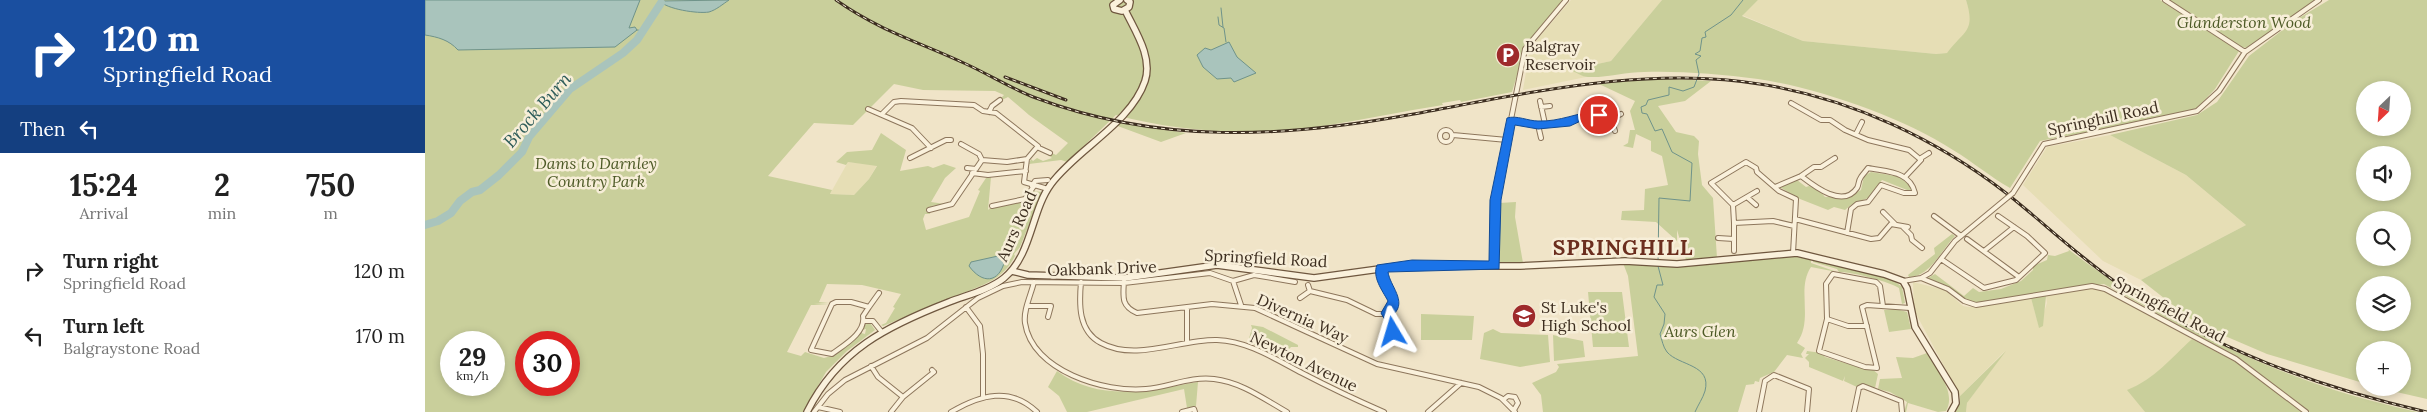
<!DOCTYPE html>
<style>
body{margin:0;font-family:Lora,serif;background:#f2f2f2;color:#222;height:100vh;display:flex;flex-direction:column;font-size:19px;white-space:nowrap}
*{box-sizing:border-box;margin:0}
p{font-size:16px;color:#767676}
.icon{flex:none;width:28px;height:28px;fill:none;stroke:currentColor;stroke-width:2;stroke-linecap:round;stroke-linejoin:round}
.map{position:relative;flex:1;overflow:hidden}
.panel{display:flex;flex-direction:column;background:#fff;width:425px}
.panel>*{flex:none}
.hud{background:#1a4fa0;color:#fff;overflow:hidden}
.needle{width:32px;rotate:205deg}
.tools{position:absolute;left:1931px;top:81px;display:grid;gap:10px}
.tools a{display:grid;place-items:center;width:55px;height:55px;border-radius:50%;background:#fff;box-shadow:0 2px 8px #0003;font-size:25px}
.speed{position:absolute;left:15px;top:331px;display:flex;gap:10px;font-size:25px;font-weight:700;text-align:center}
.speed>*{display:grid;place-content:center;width:65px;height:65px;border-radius:50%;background:#fff;box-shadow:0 2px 8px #0003;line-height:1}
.speed small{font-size:12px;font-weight:400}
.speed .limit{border:8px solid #d22;background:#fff;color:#111}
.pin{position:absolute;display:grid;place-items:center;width:42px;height:42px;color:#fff;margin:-21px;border:2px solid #fff;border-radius:50%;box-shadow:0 1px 5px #0007}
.me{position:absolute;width:55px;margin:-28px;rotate:353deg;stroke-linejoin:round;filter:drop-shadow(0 0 4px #0008)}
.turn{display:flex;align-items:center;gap:18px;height:105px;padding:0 20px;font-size:22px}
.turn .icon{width:65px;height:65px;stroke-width:2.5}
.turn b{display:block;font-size:35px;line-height:42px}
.then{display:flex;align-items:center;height:48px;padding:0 20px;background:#0003;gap:10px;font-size:19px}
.eta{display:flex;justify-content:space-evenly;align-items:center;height:85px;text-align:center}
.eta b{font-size:30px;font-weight:700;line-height:35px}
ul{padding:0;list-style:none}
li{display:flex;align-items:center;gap:15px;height:65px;padding:0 20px}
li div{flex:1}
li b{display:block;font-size:19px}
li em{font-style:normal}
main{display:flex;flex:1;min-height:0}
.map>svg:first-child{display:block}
.farmland{fill:#e6deb5}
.green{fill:#c9cf9b;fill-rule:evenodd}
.water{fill:#a9c4bc;stroke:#6f938a}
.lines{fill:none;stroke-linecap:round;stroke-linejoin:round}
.stream{stroke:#6f938a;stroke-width:1}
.river{stroke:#a9c4bc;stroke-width:8}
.street-casing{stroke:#8d765c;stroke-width:6}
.secondary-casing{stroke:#6f573f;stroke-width:8}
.street{stroke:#faf1dc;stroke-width:4}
.secondary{stroke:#faf1dc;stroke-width:5.5}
.rail-casing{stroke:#3d2e20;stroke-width:3}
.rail{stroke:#f7eed8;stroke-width:1;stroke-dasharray:4;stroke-linecap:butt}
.street-bridge-casing{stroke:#8d765c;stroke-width:6;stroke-linecap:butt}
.street-bridge{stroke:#faf1dc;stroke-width:4}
.route{fill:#1a73e8;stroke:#114b97}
.labels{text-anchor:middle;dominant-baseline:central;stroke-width:5;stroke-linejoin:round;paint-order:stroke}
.park-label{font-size:16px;font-style:italic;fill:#4d5a26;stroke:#f7eed8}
.poi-label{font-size:16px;fill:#3d2e20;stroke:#f7eed8;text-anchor:start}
.street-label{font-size:16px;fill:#3d2e20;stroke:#f7eed8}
.water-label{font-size:18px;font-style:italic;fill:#2f5d5a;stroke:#f7eed8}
.district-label{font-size:21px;font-weight:bold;letter-spacing:1px;fill:#6b2e1e;stroke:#f7eed8}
</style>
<main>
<section class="panel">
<div class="hud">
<div class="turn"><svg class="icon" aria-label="right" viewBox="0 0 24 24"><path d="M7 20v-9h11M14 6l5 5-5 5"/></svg><div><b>120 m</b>Springfield Road</div></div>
<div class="then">Then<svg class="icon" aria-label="left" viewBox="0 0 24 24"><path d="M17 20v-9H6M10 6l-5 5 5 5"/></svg></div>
</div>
<div class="eta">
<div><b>15:24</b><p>Arrival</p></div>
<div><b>2</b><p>min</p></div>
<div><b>750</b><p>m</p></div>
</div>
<ul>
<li><svg class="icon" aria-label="right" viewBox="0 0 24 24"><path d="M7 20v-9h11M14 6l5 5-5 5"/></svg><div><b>Turn right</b><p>Springfield Road</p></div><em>120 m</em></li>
<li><svg class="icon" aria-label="left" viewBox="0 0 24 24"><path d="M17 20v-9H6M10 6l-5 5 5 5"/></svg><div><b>Turn left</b><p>Balgraystone Road</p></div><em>170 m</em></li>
</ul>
</section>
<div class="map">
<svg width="2002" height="412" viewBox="0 0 2002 412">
<rect width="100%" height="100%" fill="#f0e4c8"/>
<path class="farmland" d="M1146 0H1237L1186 61 1146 70 1161 77 1098 90 1105 48Z
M1333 0H1541L1546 17 1544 29 1522 53 1511 54 1378 41 1317 15Z
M1685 135 1761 175 1821 225 1716 280 1678 261 1598 185 1622 147Z
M423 162 452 165 444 179 429 195 405 194Z
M1488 282 1520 290 1538 306 1544 307 1606 298 1614 327 1622 303 1621 296 1671 288 1687 294 1767 339 1744 364 1714 385 1703 390 1720 412H1541L1542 403 1580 351 1535 396 1489 310Z"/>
<path class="green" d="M0 0H1140L1101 45 1087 92 1036 102 1035 100 1017 103 1018 105C978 111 938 120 898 126 830 136 757 133 691 115L642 162 636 160 604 164 606 159 608 161 612 158 618 161 627 158 615 150 625 155 627 153 631 155 643 143 604 115 583 97 577 100 575 99 579 95 570 91 498 90 469 84 428 125 389 123 343 176 407 190 405 194 429 195 444 179 452 166 423 162 421 165 411 162 422 152 447 150 456 133 481 150 475 171 503 166 508 168 519 164 531 168 520 178 506 202 520 204 506 206 505 214H500L498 219 501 230 544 217 555 191 553 190 561 178 566 177 563 210 566 207 601 200 608 191 617 192 595 247 589 254 590 256C582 271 573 278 558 285L458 326 456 325 461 323 470 308 468 307 476 294 437 285 402 284 394 302 404 303 389 304 404 305H386L362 352 376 356 380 352 399 358 406 356 436 333 440 334 441 329 437 330 439 325 445 323 450 330 422 351 401 372 378 412H0ZM26 342H69V385H26ZM101 342H144V385H101Z
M1237 0H1333L1317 16 1378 41 1511 54 1522 53C1539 30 1551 32 1541 0H1735L1814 51 1790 89 1772 108 1746 116 1615 141 1585 188C1564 176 1548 162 1528 150 1477 117 1393 88 1333 79 1295 74 1257 71 1219 72 1201 72 1181 78 1163 77 1157 77 1151 72 1145 70L1186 61Z
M1743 0H1890L1823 48 1814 47Z
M1904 0H2002V399L1954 388H1978V350H1940V384L1938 383 1842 354 1772 324 1716 280 1821 225 1761 175 1685 135 1772 115 1792 102 1824 56 1869 21ZM1940 90H1978V128H1940ZM1940 155H1978V192H1940ZM1940 220H1978V258H1940ZM1940 285H1978V322H1940Z
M1227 78 1286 81 1260 101 1233 106 1251 132 1269 136 1274 141 1273 154 1277 185 1288 198 1292 258 1261 260 1252 230V241L1231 222 1196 220 1197 211 1219 210 1220 189 1243 185 1237 156 1226 151V141L1211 134 1208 148 1198 146 1203 143 1205 130H1210L1205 111 1210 101 1174 84Z
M693 122 761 133 736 142 690 125Z
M1446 172 1477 177 1484 182 1487 192 1457 180 1443 198 1426 205 1420 210 1409 207 1403 210 1375 199 1353 186 1372 180 1381 187 1384 186 1393 189 1400 197H1422L1436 190 1439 176Z
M1091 202 1090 217 1098 263 1075 262 1073 258 1074 203Z
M1527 234 1530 236C1517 249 1505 277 1484 277L1483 275 1510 254 1509 248Z
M1643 249C1747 329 1864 385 1993 412H1885L1817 360 1679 284 1547 304 1524 289 1501 279 1510 274 1539 296 1548 288 1554 292 1576 289 1596 281 1608 270V266L1622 260 1623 255 1630 256 1644 251Z
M1368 256 1386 259V263L1412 272 1386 267C1371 289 1389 319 1372 343L1380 348 1376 354 1378 358 1362 355 1349 372 1335 378 1334 382 1330 381 1329 384 1321 385 1313 412H1118L1116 395 1107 383 1131 372 1134 367 1132 364 1213 356 1203 276 1198 263 1257 267Z
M1388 259 1467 279 1477 287 1480 303 1477 304 1474 288C1466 282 1424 271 1414 272L1412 269 1388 262Z
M1163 292H1197L1204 347H1168Z
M1621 296 1618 326 1614 328 1606 298Z
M1471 309 1482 312 1486 329 1464 332 1459 310Z
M996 314 1049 316 1047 340H996Z
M826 325 838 327 873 345V347H866L857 357 823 342 827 328Z
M1068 329 1076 333 1123 335 1125 362 1095 367 1055 359 1059 333Z
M1128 335 1158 341 1160 357 1129 361Z
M1767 339 1815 364 1877 412H1720L1702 390C1730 379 1746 358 1767 339Z
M1382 351 1397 353 1400 357 1440 369H1447L1453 374 1450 388 1438 384 1432 387 1419 381 1420 376 1418 381 1384 367V362L1380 358 1384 354H1381Z
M1581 351 1542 403 1541 412H1530L1535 401V396Z
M1502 353C1511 369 1532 392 1521 411L1513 412 1483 403 1481 412H1479L1482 402 1465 392 1453 389 1455 379 1477 378 1471 357 1488 358Z
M632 371C674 403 726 390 773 382L771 406 762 408 759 389 662 412H642L634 396 623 387Z"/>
<path class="water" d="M0 0H215L204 28 210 27 212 30 190 47 33 50C24 40 13 37 0 35Z
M304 0C298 4 291 10 284 12 273 14 241 9 235 1Z
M804 42 812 57 831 73 809 82 806 78 792 79 778 67 772 55 780 48 786 50Z
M573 256 580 260C574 284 557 284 544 266L546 262Z"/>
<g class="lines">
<path class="stream" d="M796 8 798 27
M793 17 794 25 799 28 801 42
M212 30 219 31
M1233 262 1234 198 1265 201 1267 163 1247 152 1237 129 1230 131 1222 114 1217 113 1216 107 1221 105 1223 100 1244 95V87L1258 91 1269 87 1274 74 1271 60 1276 56 1270 54 1275 51 1277 38 1281 37 1280 32 1306 15 1318 0
M1233 266 1238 285H1232L1229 297 1240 314 1239 324 1235 334C1237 340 1238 347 1242 352 1254 366 1287 364 1280 391 1278 398 1273 405 1270 412"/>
<path class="river" d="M0 225 13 221 26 213 35 201 47 192 55 190 74 175 97 152 104 137 145 89 198 53 212 40 236 3"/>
<g class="street-casing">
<path id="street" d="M1740 0 1820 52
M1115 101 1120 124
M1366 103 1396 120H1405L1420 130 1443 140 1484 150 1496 160 1481 176
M1116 107 1125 106
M443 109 487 128 506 148
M564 112 567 106 575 100
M457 114 469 102 476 101 549 105 558 111 571 113 613 146 602 159 599 182 623 189
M1186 119 1196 114
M1086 120 1113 125 1145 122 1158 115 1168 114 1186 119 1190 131
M1113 125 1116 138
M1015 136a6 6 0 1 1 12 0a6 6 0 1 1-12 0Z
M1431 134 1437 122
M1028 135 1082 140
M614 148 625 153
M485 158 521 140H526
M1496 158 1504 153
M557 160 582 162 602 159
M542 168 551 169
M547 173 563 175 601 171
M1376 176C1389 186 1418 209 1432 188 1434 185 1433 181 1436 177 1438 174 1441 171 1443 168 1462 172 1485 171 1490 193H1479L1456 185 1443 202 1432 204 1426 209 1422 233
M607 186 610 181 623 180
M1350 187 1376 176 1389 167H1396L1410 158
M1588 193 1619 144 1772 111 1794 91 1820 52 1894 0
M1323 198 1331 205
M1308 205 1332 191
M567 206 600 199 609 186
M504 210 527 204 557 160 554 154 536 144
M1458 212 1470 224
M1509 216 1536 236
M1370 219 1446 239 1454 238 1466 224 1483 227
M1309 223V251
M1478 227 1486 235 1487 240 1497 248
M1293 238 1309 239
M1542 239 1594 277
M1559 251 1589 227
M1368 253 1371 199 1354 191 1332 172 1331 168 1321 162 1286 183 1308 205 1309 223 1348 221 1369 226
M1516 259 1559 288 1591 280 1620 253 1602 236 1573 216
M1070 266V200L1100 49 1141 0
M1496 278 1523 289 1539 301 1551 305 1667 286 1680 289 1811 359 1881 412
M699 281C698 297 696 306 712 313L787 304 830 308 952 364 1054 387 1076 398 1090 412
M808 281 829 275 870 282
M1478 281 1496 278 1505 273 1530 241 1582 198
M609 282C606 295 598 310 600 323 607 371 680 393 721 389 744 387 766 376 789 379 816 382 839 399 862 412
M656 282C654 304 653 331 676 343 711 362 755 339 792 340 823 341 850 359 877 373 904 387 931 400 959 412
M883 285 885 291 922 300 951 314H958L966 310 969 300 959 283 956 268
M875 298 885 291
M411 302H426L444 307 438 316C441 333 419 345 407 354L386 350 407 304Z
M602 306H626L623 317
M1458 306 1455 286 1451 282 1408 274 1401 284 1402 319 1394 351 1440 367 1452 368 1437 307 1442 305 1485 308
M444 307 454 293
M541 307 555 326 558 354V396
M762 308V342
M962 313 968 322 970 340
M1402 319 1423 326H1442
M439 321H448L456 331
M960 337 969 336
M446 366 453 377 478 397
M1078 400 1083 396 1090 397 1093 403 1089 410
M393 407 415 412
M389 412 403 394 420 380 502 338 553 298 578 286 597 282 699 283 785 273 808 281 816 305
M466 412 478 397 509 372 507 370
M526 412C555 395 585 386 612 412
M757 412 769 409 770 412
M1003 412 1036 383
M1334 412 1340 381 1349 375 1384 389 1382 412
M1429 412 1434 388 1438 386 1476 401 1477 412"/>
</g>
<g class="secondary-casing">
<path id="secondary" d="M695 0 688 5 689 9 697 11 704 7 705 2 702 0
M587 271 603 275 700 278 792 265 889 278 976 266H1095L1200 261 1252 264 1372 253 1459 274 1478 281 1482 288 1490 327 1530 392 1531 403 1526 412
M382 412C413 350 462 326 524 302 542 295 564 290 579 278 607 255 606 211 626 184 652 149 706 123 720 81 728 57 710 31 700 10"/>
</g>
<use href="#street" class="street"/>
<use href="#secondary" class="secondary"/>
<g class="rail-casing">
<path id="rail" d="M411 0C455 31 494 42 541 64 565 75 587 89 611 98 734 144 856 138 983 115 1100 94 1222 64 1341 85 1428 100 1511 139 1581 193 1619 223 1654 257 1695 285 1788 349 1892 387 2002 412
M580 77 641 100"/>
</g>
<use href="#rail" class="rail"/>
<g class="street-bridge-casing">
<path id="street-bridge" d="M1582 198 1588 193"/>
</g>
<use href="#street-bridge" class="street-bridge"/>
</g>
<path class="route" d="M1174 111 1180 115 1178 117 1160 119 1145 126 1113 129 1090 125 1076 200 1074 269 963 272C965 286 982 301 969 314L974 322 975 332 968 338 964 336 961 322 956 313 963 301C957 290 947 277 952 265L987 260 1064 261 1065 200 1082 118C1092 115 1103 121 1113 121 1135 122 1153 112 1174 111Z"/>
<defs>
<g id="parking-disc" transform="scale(1.25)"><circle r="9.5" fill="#9e2a2b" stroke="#f7eed8"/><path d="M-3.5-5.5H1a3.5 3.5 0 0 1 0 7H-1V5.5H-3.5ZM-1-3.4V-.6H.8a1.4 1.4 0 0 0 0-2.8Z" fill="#fff"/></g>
<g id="school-disc" transform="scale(1.25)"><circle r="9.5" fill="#9e2a2b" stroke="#f7eed8"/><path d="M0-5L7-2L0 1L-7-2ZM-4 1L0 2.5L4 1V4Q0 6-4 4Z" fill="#fff"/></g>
</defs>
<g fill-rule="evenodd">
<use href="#parking-disc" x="1083" y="55"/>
<use href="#school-disc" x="1099" y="316"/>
</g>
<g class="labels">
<g class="park-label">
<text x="1819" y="22">Glanderston Wood</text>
<text x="171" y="163">Dams to Darnley<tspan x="171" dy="18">Country Park</tspan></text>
<text x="1275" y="331">Aurs Glen</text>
</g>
<g class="poi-label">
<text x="1100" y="46">Balgray<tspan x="1100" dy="18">Reservoir</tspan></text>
<text x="1116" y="307">St Luke's<tspan x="1116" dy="18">High School</tspan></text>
</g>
<g class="street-label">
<text transform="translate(1678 118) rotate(-12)">Springhill Road</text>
<text transform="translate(591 226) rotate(-66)">Aurs Road</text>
<text transform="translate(841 258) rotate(3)">Springfield Road</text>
<text transform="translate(677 268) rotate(-2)">Oakbank Drive</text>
<text transform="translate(1745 309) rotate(28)">Springfield Road</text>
<text transform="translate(878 318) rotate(24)">Divernia Way</text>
<text transform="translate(879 361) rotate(26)">Newton Avenue</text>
</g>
<g class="water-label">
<text transform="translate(112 110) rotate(-49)">Brock Burn</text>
</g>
<g class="district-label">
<text x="1198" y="247">SPRINGHILL</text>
</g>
</g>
</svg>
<div class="tools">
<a><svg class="needle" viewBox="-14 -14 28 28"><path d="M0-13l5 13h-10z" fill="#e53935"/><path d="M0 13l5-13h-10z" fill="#767676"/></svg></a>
<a><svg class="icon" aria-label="sound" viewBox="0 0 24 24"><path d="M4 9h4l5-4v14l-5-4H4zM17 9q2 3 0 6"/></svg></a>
<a><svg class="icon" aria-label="search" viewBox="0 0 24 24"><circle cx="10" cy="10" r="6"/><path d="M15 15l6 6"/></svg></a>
<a><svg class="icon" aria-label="layers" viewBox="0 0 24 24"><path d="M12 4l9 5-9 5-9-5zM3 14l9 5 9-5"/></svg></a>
<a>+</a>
</div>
<div class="speed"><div>29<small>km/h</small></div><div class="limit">30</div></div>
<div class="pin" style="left:1174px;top:115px;background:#d93025"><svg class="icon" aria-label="arrive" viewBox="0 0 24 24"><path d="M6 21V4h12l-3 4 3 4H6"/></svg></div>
<svg class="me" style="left:968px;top:332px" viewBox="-20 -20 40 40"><path d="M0-17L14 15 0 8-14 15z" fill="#1a73e8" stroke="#fff" stroke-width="4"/></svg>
</div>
</main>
